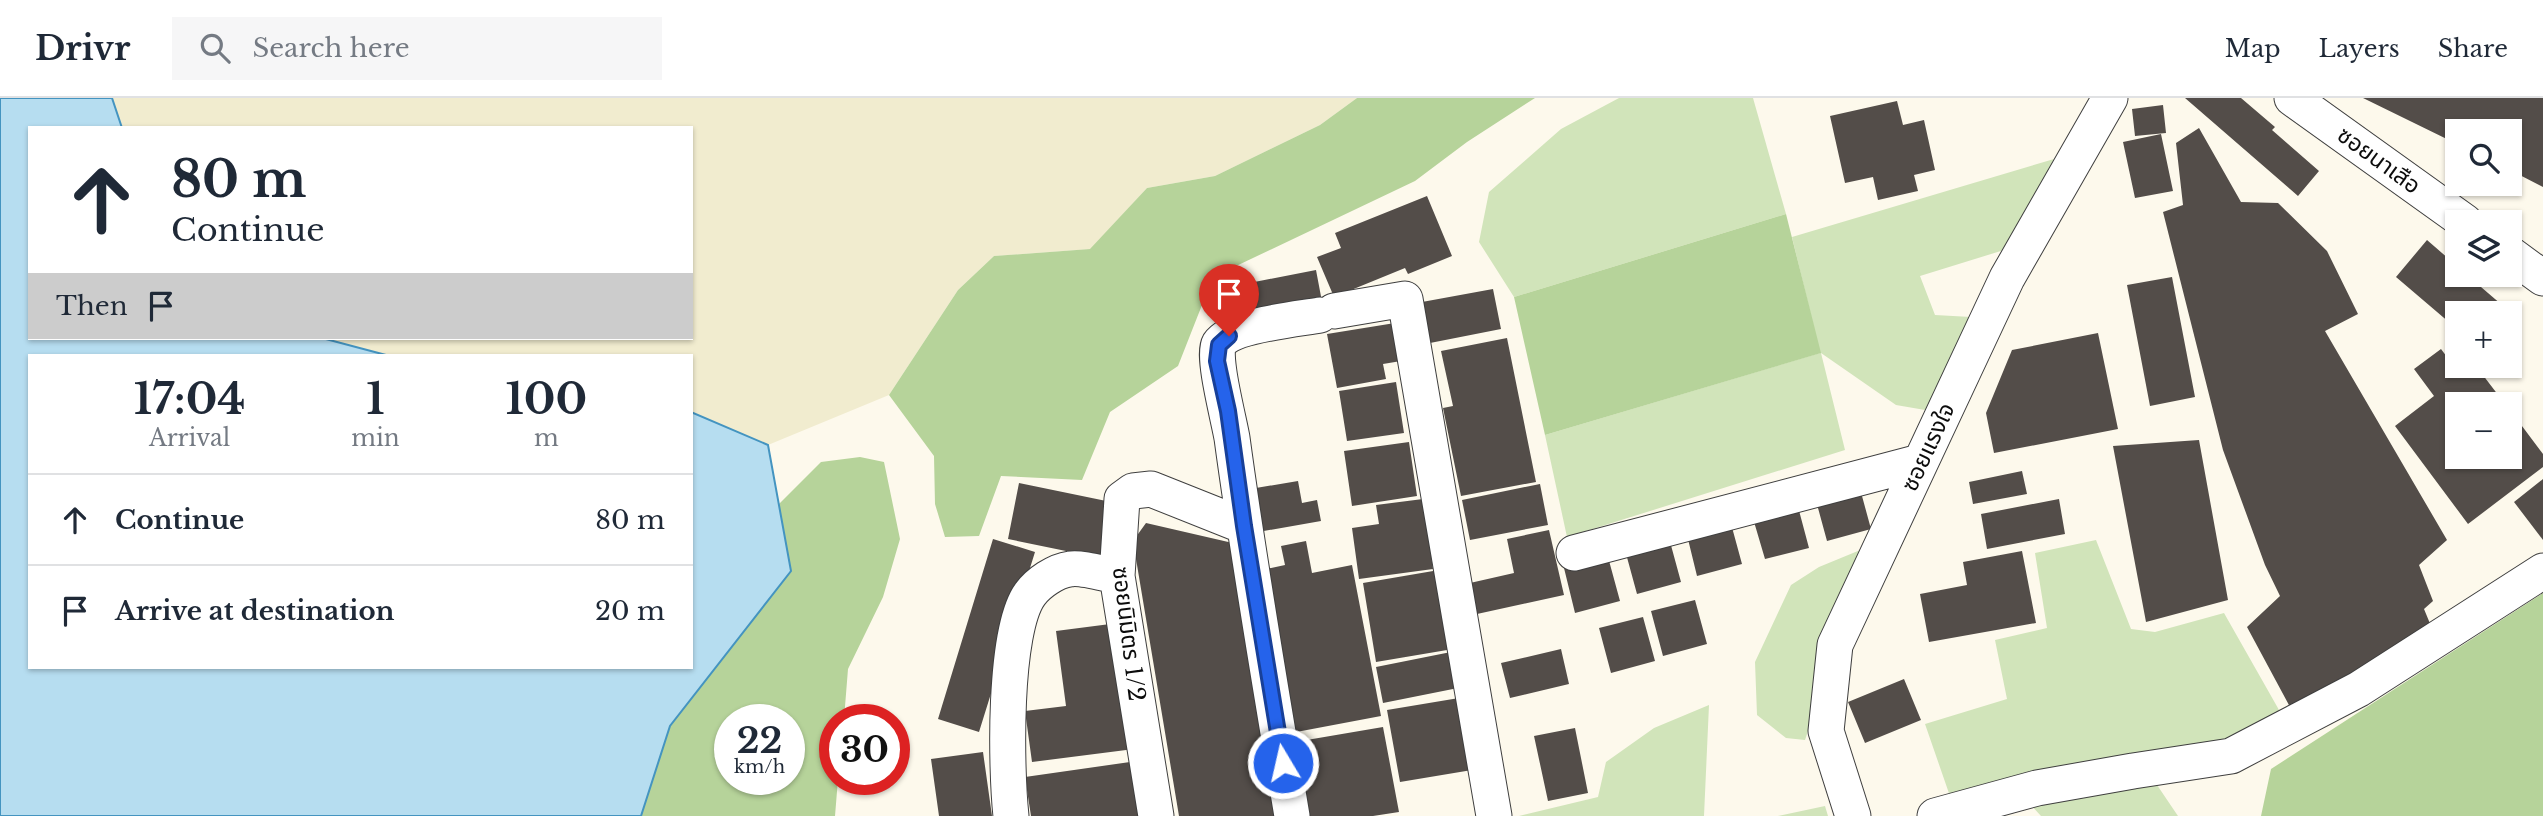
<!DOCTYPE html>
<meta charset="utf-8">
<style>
body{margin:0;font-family:"Libre Baskerville","Noto Sans Thai",serif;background:#f6f6f7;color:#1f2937;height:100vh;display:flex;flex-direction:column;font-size:26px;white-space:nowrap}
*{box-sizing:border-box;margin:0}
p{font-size:23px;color:#747a83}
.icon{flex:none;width:38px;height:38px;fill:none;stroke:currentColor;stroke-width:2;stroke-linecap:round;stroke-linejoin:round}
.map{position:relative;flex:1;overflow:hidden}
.side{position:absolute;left:28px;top:256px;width:665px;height:315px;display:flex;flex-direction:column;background:#fff;border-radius:0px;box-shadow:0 2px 5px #0004}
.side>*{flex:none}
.top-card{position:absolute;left:28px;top:28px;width:665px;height:214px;border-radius:0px;box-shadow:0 2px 5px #0004;background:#fff;color:#1f2937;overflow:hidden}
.controls{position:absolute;left:2445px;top:21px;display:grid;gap:14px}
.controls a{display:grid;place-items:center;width:77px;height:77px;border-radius:0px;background:#fff;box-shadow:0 2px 5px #0004;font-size:35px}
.speed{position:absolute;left:714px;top:606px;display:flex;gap:14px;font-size:35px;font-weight:700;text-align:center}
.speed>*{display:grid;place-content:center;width:91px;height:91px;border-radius:50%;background:#fff;box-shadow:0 2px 5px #0004;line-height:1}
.speed small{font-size:18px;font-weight:400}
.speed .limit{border:10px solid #d22;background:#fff;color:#111}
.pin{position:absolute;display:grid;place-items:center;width:60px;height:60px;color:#fff;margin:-72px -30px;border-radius:50% 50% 50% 0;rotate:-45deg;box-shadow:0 0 7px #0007}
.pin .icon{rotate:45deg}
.me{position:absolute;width:77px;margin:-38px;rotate:351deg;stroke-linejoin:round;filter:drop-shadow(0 0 5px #0008)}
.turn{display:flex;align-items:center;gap:24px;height:147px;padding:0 28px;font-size:32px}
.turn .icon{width:91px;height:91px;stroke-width:2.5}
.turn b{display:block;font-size:49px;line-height:60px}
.then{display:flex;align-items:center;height:66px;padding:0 28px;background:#0003;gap:14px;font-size:26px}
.eta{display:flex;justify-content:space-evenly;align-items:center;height:119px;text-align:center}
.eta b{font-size:42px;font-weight:700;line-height:49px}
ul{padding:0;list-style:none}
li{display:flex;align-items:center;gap:21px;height:91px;padding:0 28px;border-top:2px solid #e0e1e3}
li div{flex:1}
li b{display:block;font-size:26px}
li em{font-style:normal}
header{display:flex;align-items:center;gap:42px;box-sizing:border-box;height:98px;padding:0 35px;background:#fff;border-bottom:2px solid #e0e1e3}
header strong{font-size:33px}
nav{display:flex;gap:38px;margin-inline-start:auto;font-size:24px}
.search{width:490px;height:63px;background:#f6f6f7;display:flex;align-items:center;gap:18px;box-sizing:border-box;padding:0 24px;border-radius:0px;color:#747a83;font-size:26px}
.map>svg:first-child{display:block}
.farmland{fill:#f1eccf}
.green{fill:#d1e4ba}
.forest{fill:#b6d39a;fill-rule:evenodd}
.water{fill:#b6ddf0;stroke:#4494c0;stroke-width:2}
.building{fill:#534d49}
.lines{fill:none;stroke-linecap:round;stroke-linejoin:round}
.minor-casing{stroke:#3f3f3f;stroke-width:37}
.minor{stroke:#fff;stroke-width:35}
.route-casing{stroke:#184099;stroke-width:18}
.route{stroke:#2563eb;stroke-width:12}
.labels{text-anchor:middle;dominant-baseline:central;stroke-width:7;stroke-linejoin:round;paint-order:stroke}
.street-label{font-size:23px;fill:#0c0c0c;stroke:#fff}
</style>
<header>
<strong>Drivr</strong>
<div class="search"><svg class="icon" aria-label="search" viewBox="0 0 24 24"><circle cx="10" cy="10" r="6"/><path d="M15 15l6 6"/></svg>Search here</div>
<nav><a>Map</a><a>Layers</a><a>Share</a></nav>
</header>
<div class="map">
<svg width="2543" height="718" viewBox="0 0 2543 718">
<rect width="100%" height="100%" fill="#fdf9ec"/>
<path class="farmland" d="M112 0H1357L1320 27 1215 78 1147 90 1091 151 994 158 958 192 889 297 768 347 691 314V257H386L322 240H691V30H122Z"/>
<path class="green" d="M1619 0H1753L1786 116 1514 199 1479 144 1489 94 1561 31Z
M2054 61 2004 152 1920 178 1935 217 1971 219 1931 313 1896 307 1821 255 1845 352 1567 439 1545 337 1820 255 1792 139Z
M2096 442 2131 531 2155 534 2224 515 2283 619 2238 639 1952 704 1925 626 2007 601 1995 542 2047 530 2035 455Z
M1870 448 1805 642 1786 640 1757 617 1755 564 1791 487 1819 469Z
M1709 607 1704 718H1519L1598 699 1606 664 1654 630Z
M2155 684 2178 718H2041L2028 704Z
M1825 708 1828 718H1778Z"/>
<path class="forest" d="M1357 0H1535L1467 44 1415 83 1213 179 1178 268 1110 314 1082 382 1001 378 979 438 945 439 935 406 934 358 889 297 958 192 994 158 1090 151 1147 90 1215 78 1320 27Z
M1786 116 1821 255 1545 337 1514 199Z
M860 359 884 364 900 441 883 499 848 571 844 621H835V681H838L835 718H641L670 628 791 473 779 406 821 364ZM730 621H789V681H730Z
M2543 495V718H2261L2271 671Z"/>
<path class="water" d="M0 0H112L122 30H30V240H322L386 257H30V569H691V314L768 347 791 473 670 628 641 718H0Z"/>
<path class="building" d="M2185 0H2241L2275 29 2272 32 2319 73 2298 98Z
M2363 0H2543V89L2510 72V33H2457V46Z
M1897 3 1903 27 1924 22 1935 72 1914 77 1918 93 1878 102 1873 79 1845 85 1830 18Z
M2163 7 2166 35 2135 38 2132 11Z
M2199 30 2241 104 2278 105 2327 153 2358 216 2325 233 2447 442 2419 467 2433 503 2424 511 2431 528 2307 609H2290L2247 529 2280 498 2265 467 2223 352 2163 114 2183 107 2176 45Z
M2161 36 2173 93 2135 100 2123 44Z
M1427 98 1452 158 1408 176 1405 170 1334 199 1317 159 1341 150 1335 135Z
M2427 142 2457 168V177H2467L2502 207 2495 215H2457V231L2396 179Z
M1316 172 1323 209 1232 227 1224 190Z
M2172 179 2195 299 2150 308 2127 187Z
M1493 191 1501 231 1430 245 1422 204Z
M1395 225 1401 263 1383 266 1386 281 1337 290 1327 236Z
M2098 235 2118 331 1994 355 1986 315 2012 252Z
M1507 240 1536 384 1461 398 1443 310 1453 308 1441 253Z
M2441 251 2462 279 2476 268 2505 306H2457V359H2510V312L2543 356V369L2468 426 2395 328 2434 298 2414 271Z
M1396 284 1404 335 1347 343 1339 293Z
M2199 342 2228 502 2146 524 2113 348Z
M1409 344 1417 398 1352 408 1344 353Z
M2022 373 2027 396 1973 406 1969 384Z
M2543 381V442L2514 404Z
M1298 383 1302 405 1317 402 1321 423 1258 434 1250 391Z
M1019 385 1116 405 1105 461 1008 441Z
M1540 386 1548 427 1470 442 1462 402Z
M1859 387 1871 431 1827 443 1815 399Z
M1423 401 1433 471 1359 481 1352 430 1379 426 1376 407Z
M2059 401 2065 436 1987 451 1981 416Z
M1797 405 1809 450 1765 461 1752 417Z
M1730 422 1742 466 1697 478 1686 433Z
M1146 425 1237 446 1282 718H1179L1133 443Z
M1549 432 1564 497 1477 516 1470 485 1514 475 1507 441Z
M1669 440 1681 484 1637 496 1625 452Z
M993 441 1035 454 979 634 938 621Z
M1306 443 1312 475 1352 467 1381 618 1291 635 1261 472 1285 467 1281 448Z
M2022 453 2036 525 1929 544 1920 496 1967 487 1963 464Z
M1608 459 1620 503 1575 515 1564 470Z
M1439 472 1453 551 1376 564 1363 485Z
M1695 502 1707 546 1663 558 1651 513Z
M1643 519 1655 563 1611 575 1599 530Z
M1118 525 1134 651 1032 664 1025 613 1066 608 1056 533Z
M1561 551 1569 586 1510 600 1501 565Z
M1451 554 1458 590 1383 605 1376 569Z
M1904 581 1921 622 1865 645 1848 604Z
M1459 600 1472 672 1400 684 1387 612Z
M1383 629 1399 714 1373 718H1308L1295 644Z
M1575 630 1588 695 1548 703 1534 638Z
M983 654 992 718H939L931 661Z
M1137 663 1145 718H1031L1025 679Z"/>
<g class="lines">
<g class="minor-casing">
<path id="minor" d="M2292 0 2465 124
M2510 156 2543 180
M1334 213 1405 201 1494 718
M1574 455 1920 364
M1011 718C1006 671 1003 533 1030 496 1038 485 1055 473 1070 471 1081 469 1105 476 1117 478
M1156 718 1117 478 1122 401 1133 393 1151 391 1244 428
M1292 718C1271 592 1249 466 1232 340 1229 322 1212 258 1219 246 1231 227 1298 221 1320 217
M1853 718 1826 633 1835 547 2007 180 2110 0
M1935 718 2037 690 2133 673 2231 658 2359 591 2543 473"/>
</g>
<use href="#minor" class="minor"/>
</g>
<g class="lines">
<g class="route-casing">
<path id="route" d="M1229 238 1219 247 1217 263 1228 313 1244 428 1283 665"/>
</g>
<use href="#route" class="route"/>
</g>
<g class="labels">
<g class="street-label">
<text transform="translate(2379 62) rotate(36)">ซอยนาเสือ</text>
<text transform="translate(1928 349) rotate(-65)">ซอยแรงใจ</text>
<text transform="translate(1129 536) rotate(83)">ซอยนิมิตร 1/2</text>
</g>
</g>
</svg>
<div class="controls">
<a><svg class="icon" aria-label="search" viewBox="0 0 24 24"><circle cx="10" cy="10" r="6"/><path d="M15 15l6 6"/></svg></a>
<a><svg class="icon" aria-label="layers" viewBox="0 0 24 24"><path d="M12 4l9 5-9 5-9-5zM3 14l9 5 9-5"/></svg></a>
<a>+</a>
<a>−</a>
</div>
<div class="speed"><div>22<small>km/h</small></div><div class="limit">30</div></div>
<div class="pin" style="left:1229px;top:238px;background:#d93025"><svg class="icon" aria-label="arrive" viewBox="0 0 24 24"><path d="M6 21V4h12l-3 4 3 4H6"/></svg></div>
<svg class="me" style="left:1283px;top:665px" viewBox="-20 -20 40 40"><circle r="17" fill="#2563eb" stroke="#fff" stroke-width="3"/><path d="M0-11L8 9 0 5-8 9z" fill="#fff"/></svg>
<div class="top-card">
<div class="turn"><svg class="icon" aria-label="ahead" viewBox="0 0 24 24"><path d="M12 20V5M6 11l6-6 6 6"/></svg><div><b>80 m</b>Continue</div></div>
<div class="then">Then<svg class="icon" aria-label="arrive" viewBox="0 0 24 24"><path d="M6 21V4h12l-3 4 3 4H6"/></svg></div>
</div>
<section class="side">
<div class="eta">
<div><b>17:04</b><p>Arrival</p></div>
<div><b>1</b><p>min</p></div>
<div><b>100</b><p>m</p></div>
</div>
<ul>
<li><svg class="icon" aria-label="ahead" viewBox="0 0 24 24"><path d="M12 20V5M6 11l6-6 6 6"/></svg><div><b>Continue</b></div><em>80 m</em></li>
<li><svg class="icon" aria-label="arrive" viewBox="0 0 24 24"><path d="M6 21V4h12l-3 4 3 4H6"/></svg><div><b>Arrive at destination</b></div><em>20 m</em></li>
</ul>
</section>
</div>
